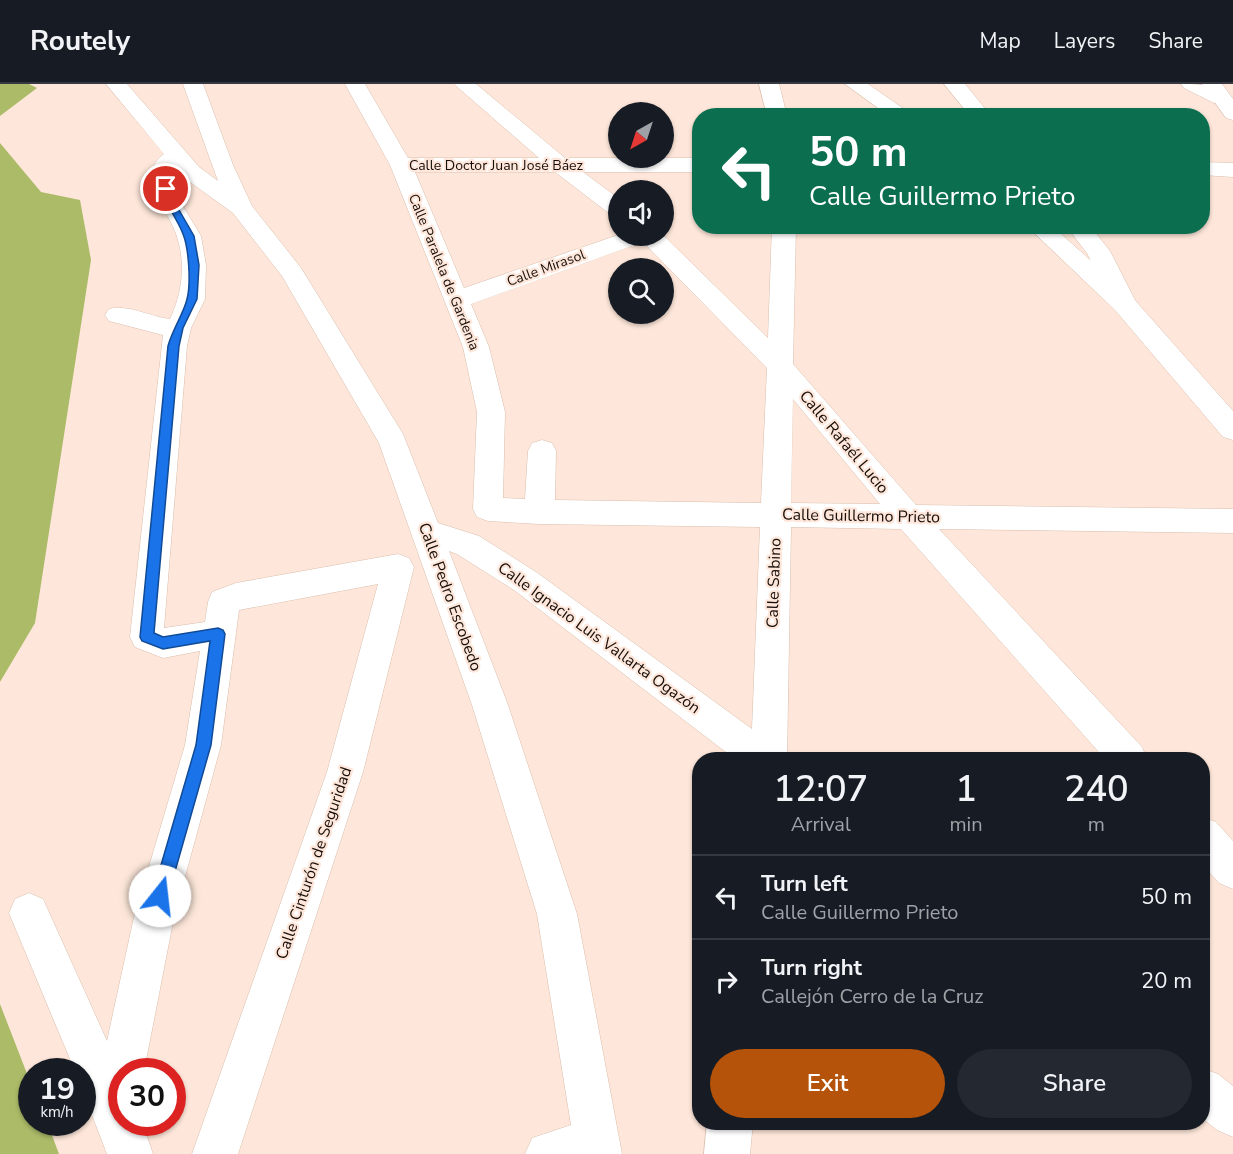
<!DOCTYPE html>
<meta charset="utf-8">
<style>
body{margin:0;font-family:"Nunito Sans",sans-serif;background:#242831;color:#f1f3f6;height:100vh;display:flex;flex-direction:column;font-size:22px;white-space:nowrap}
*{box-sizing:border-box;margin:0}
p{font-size:20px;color:#9ea1a6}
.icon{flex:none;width:33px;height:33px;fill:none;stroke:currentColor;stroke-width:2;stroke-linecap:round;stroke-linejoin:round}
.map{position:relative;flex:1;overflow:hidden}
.panel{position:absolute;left:692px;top:668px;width:518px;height:378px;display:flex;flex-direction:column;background:#171b24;border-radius:24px;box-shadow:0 2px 4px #0004}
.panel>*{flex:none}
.top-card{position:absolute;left:692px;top:24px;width:518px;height:126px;border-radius:24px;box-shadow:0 2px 4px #0004;background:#0b6e4f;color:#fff;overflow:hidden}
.needle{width:39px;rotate:219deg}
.tools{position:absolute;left:608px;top:18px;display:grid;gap:12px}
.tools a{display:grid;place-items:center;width:66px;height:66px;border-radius:50%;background:#171b24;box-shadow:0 2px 4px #0004;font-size:30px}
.speed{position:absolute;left:18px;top:974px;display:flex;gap:12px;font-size:30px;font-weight:700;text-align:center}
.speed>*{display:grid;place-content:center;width:78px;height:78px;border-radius:50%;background:#171b24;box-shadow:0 2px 4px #0004;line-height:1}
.speed small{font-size:15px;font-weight:400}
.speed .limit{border:9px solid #d22;background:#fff;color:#111}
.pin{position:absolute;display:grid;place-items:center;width:51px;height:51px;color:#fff;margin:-26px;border:3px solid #fff;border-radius:50%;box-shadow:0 2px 6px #0007}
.me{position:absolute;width:66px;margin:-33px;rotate:16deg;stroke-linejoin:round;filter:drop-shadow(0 0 4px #0008)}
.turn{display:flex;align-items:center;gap:21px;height:126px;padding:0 18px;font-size:27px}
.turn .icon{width:78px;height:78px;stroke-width:2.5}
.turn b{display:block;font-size:42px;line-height:51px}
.eta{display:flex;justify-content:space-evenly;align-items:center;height:102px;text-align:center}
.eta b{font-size:36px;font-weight:600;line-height:42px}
.primary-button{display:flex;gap:12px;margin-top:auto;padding:12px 18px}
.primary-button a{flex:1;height:69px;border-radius:36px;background:#b45309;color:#fff;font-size:24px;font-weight:600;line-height:69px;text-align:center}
.primary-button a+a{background:#242831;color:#f1f3f6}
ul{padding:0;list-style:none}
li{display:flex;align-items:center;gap:18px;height:84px;padding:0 18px;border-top:2px solid #363941}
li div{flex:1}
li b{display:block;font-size:22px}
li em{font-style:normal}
header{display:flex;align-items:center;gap:36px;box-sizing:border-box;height:84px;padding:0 30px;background:#171b24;border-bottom:2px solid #363941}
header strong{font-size:28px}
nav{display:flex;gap:33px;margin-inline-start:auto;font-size:21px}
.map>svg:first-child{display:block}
.forest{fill:#acbb68}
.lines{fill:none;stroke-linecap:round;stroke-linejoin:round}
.street-casing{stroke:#d9bead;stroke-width:1}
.secondary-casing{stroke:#d9bead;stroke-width:1}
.street{fill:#fff;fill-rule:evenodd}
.secondary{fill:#fff;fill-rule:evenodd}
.route{fill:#1a73e8;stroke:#114b97;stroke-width:1.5}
.labels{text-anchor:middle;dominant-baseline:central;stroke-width:4.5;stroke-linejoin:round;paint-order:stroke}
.far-street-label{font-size:14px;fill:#170e09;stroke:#fee7da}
.street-label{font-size:16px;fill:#170e09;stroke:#fee7da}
</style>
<header>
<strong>Routely</strong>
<nav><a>Map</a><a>Layers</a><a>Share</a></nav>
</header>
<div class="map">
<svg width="1233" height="1070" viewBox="0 0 1233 1070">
<rect width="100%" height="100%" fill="#fee7da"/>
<path class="forest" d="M0 0H29L37 4 0 32Z
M0 59 41 108 80 116 91 176 35 539 0 598Z
M0 920 31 1000 32 1038H47L59 1070H0Z"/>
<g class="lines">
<g class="street-casing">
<path id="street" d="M106 0H127L199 83 218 97 183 0H203L233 81 252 122 301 184 403 350 438 439 479 452 536 488 752 645 760 443 539 440 488 437 477 433 473 425 477 328 463 263 390 81 345 0H365L408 74H539L454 0H476L565 74H699V88H583L618 114V132L610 130 555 88H415L464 204 618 151H663L768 254 772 142H796L793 280 916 421 1233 425V449L939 445 1142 663 1147 675H1105L901 445 791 443 787 675H735L514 506 457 470 449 467 508 621 577 830 622 1070H525L532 1054 571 1041 537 830 472 621 379 359 282 192 233 129 183 93 175 83 173 90 181 119 201 152 206 181 205 215 191 244 187 262 164 544 205 538 208 518 212 508 236 499 398 470 409 474 414 483 363 688 238 1070H192L327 688 378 500 239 526 221 661 174 833 144 987H122V1038H142L153 1070H107L82 1005V987H75L9 829 15 815 29 809 43 815 107 957 134 833 185 661 200 567 163 574 135 563 130 553 163 251 109 237 105 231 109 225C128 220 150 233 170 235 182 210 186 180 177 153 170 127 133 93 164 70ZM643 158 767 284 761 419 555 416 556 367 552 359 542 356 532 359 528 367 525 415 503 414 505 328 489 263 471 220ZM793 315 880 420 791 419Z
M759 0H779L787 32H767Z
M944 0H965L991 32H970Z
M1181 0C1198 0 1220 0 1231 15L1228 19H1214L1184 4Z
M1202 78 1233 79V93L1202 91Z
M1066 142H1090L1110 167 1137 220 1133 226 1124 228 1115 226 1087 169Z
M1202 733 1216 738 1233 757V805L1219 799 1202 780Z
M1202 984 1218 990 1233 1002V1053L1217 1046 1202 1034Z
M707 1038H753L750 1070H704Z"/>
</g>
<g class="secondary-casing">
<path id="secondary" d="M845 0H868L914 32H889Z
M1202 0H1222L1233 15V36L1226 34Z
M1027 142H1052L1133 214 1233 327V356L1223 353 1115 226Z"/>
</g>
<use href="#street" class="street"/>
<use href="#secondary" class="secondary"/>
</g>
<path class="route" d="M166 102 170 105 175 119 194 152 199 181 197 215 183 244 179 262 154 549 163 553 218 544 223 546 225 550 211 661 168 812 166 817 160 820 154 817 152 812 196 661 210 557 163 565 142 557 140 553 168 262C173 244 184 229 187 215 191 200 189 165 183 150 177 134 166 122 161 105Z"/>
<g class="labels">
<g class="far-street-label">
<text x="496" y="81">Calle Doctor Juan José Báez</text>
<text transform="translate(546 184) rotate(-20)">Calle Mirasol</text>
<text transform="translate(444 188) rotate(68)">Calle Paralela de Gardenia</text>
</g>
<g class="street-label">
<text transform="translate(844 358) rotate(50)">Calle Rafaél Lucio</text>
<text transform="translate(861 432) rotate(1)">Calle Guillermo Prieto</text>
<text transform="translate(774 499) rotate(-88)">Calle Sabino</text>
<text transform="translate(450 513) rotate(70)">Calle Pedro Escobedo</text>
<text transform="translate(599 554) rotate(36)">Calle Ignacio Luis Vallarta Ogazón</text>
<text transform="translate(314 779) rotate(-71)">Calle Cinturón de Seguridad</text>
</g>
</g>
</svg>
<div class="tools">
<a><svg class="needle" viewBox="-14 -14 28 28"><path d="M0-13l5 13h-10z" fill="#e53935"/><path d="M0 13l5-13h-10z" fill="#9ea1a6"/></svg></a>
<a><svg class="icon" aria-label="sound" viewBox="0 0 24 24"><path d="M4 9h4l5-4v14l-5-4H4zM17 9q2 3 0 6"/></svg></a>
<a><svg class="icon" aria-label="search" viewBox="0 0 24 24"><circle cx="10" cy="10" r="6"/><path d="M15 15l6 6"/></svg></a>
</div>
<div class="speed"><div>19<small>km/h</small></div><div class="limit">30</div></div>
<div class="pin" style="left:166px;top:105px;background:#d93025"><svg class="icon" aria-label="arrive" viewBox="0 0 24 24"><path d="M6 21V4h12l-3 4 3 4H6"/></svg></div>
<svg class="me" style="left:160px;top:812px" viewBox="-20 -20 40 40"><circle r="19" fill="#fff"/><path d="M0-13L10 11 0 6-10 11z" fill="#1a73e8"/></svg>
<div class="top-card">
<div class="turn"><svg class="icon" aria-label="left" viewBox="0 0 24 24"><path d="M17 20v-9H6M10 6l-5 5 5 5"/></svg><div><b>50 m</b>Calle Guillermo Prieto</div></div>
</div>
<section class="panel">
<div class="eta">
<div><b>12:07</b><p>Arrival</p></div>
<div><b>1</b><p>min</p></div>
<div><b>240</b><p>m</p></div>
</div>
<ul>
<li><svg class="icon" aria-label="left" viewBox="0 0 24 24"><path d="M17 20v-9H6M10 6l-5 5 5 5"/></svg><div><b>Turn left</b><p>Calle Guillermo Prieto</p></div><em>50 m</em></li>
<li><svg class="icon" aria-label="right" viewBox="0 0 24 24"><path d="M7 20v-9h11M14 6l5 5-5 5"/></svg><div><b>Turn right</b><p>Callejón Cerro de la Cruz</p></div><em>20 m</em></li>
</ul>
<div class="primary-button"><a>Exit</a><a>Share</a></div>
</section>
</div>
